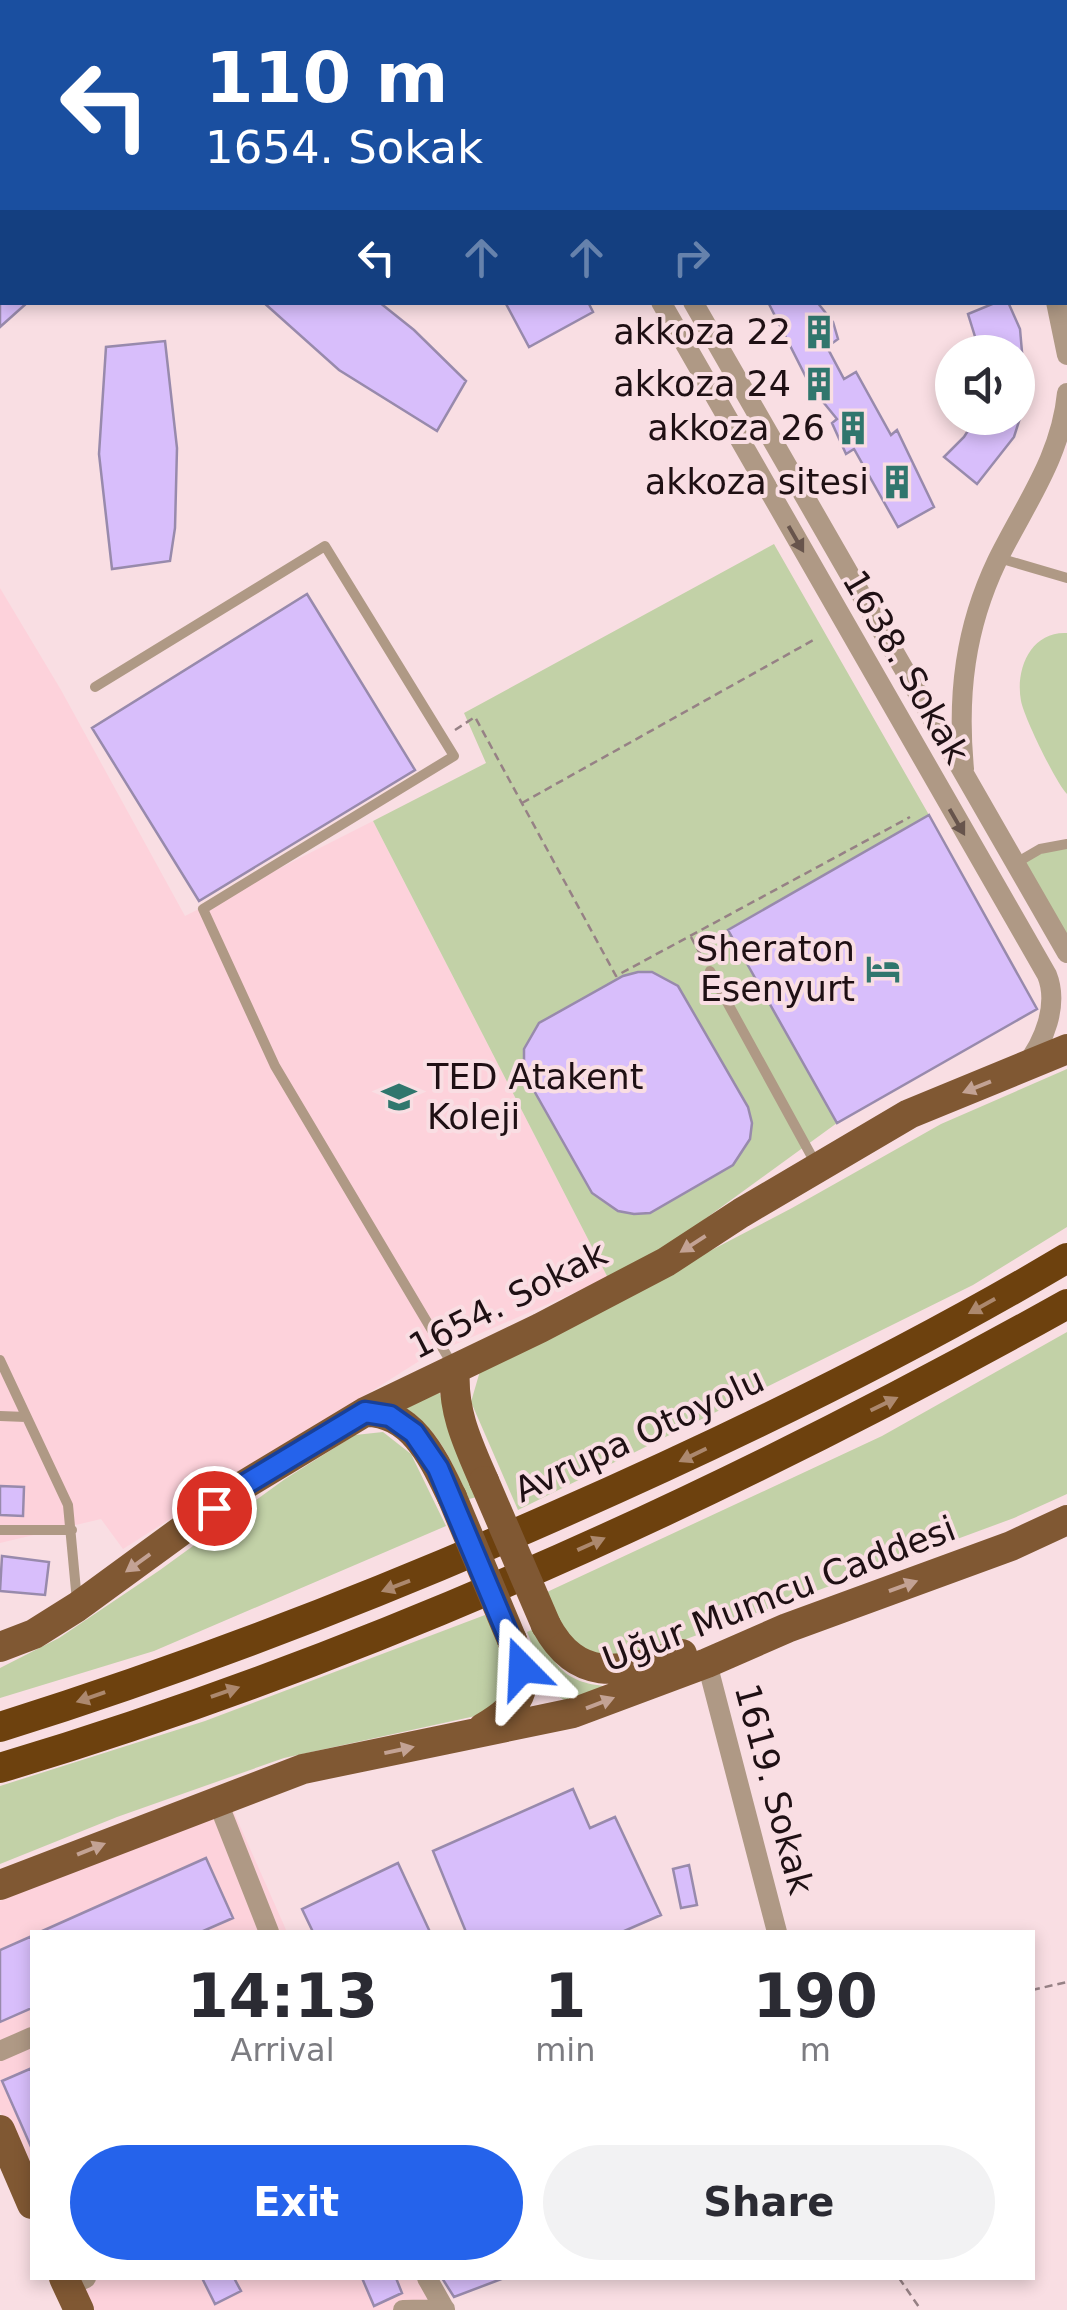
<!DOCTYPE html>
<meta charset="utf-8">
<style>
body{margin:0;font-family:"DejaVu Sans",sans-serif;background:#f2f2f3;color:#2b2b33;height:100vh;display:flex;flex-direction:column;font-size:38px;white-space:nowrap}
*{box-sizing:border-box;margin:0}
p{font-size:32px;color:#7c7c81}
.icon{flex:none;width:55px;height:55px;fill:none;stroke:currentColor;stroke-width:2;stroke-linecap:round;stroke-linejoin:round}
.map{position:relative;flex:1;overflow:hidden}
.side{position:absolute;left:30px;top:1930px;width:1005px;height:350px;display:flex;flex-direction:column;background:#fff;border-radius:0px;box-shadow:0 5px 15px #0003}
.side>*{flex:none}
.hud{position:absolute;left:0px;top:0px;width:1068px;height:305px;box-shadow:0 5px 15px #0003;background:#1a4fa0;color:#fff;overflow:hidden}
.tools{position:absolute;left:935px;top:335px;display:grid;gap:20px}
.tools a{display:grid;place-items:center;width:100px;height:100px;border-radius:50%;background:#fff;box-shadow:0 5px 15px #0003;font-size:50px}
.pin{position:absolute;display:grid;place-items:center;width:85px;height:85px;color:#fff;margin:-42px;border:5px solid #fff;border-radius:50%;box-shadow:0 2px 10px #0007}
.me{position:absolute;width:110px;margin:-55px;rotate:339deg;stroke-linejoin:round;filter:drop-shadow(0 0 8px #0008)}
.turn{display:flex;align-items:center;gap:35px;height:210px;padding:0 40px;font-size:45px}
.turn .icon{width:130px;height:130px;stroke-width:2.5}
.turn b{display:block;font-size:70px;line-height:85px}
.lanes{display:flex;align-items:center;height:95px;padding:0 40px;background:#0003;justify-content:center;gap:50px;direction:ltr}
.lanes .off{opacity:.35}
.eta{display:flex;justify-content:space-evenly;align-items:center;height:170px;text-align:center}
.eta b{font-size:60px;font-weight:700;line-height:70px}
.action{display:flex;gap:20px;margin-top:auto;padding:20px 40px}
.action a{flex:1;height:115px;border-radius:60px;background:#2563eb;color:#fff;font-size:40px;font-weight:700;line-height:115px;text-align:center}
.action a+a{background:#f2f2f3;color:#2b2b33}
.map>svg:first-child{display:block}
.built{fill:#fdd2db}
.green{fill:#c2d1a7}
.water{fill:#3f998d;stroke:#357069;stroke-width:2.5}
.building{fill:#d8befb;stroke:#988aac;stroke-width:2.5}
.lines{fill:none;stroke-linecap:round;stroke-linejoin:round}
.path{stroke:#968185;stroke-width:2.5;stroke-dasharray:8 5;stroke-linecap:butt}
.lane{stroke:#af9985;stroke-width:10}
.street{stroke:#af9985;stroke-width:20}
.primary{stroke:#805833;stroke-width:30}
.highway{stroke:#6d410e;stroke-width:30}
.primary-bridge{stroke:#805833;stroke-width:30}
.oneway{fill:#67544c}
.oneway2{fill:#c3a294}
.oneway3{fill:#ac886e}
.route-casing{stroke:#184099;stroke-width:25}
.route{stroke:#2563eb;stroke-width:18}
.labels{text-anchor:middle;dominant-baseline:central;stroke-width:8;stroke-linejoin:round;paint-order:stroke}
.poi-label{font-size:35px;fill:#1f1014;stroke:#f9dee3;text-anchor:end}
.street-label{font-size:35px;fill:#1f1014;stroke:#f9dee3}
</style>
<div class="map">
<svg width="1067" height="2310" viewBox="0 0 1067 2310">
<rect width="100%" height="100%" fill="#f9dee3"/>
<path class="built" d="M0 588 61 690 185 916 373 821 608 1278 424 1358 123 1549 101 1519 0 1543Z
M232 1808 287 1932H32V2187L0 2111V1901Z
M71 2278H438L453 2310H85Z"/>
<path class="green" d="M790 0H1067L787 2Z
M774 544 929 815 728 929 837 1123 672 1243 608 1278 373 821 486 763 464 713Z
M1067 633V794C1056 783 1024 717 1021 701 1015 669 1031 631 1067 633Z
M1067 844V953L1016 863Z
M1067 1069V1227L973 1285 518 1510 471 1402 480 1371 792 1208 941 1124Z
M1067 1332V1494L1014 1518 662 1648 615 1659 570 1645 547 1592 882 1436Z
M438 1389 481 1496 469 1499C452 1462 439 1429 403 1406Z
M383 1432 411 1454 446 1526 154 1651 0 1698V1668L59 1638 160 1570 285 1479 355 1435Z
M485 1615 511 1659V1692L480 1715 284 1758 117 1817 0 1864V1786L205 1721Z
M536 1628C557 1671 566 1684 616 1687L564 1700 552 1692 527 1632Z"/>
<path class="water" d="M0 0H122L2 2V92Z"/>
<path class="building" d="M0 302H28L0 327Z
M263 302H379L414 330 466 381 437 431 339 370Z
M505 302H588L593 312 529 347Z
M768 302H817L833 322 838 339 827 347 844 379 856 372 891 435 897 430 934 507 898 527 854 449 846 454 832 423 837 419 811 387Z
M997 302H1008L1020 329 1022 352H984L983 341 977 343 968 314Z
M165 341 177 448 175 528 170 561 112 569 99 454 106 347Z
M976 418H1020L1014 437 977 484 944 457 964 437Z
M307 594 415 770 199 901 92 728Z
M929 815 1037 1009 837 1123 728 930Z
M638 972H652L678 986 748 1107 752 1123 750 1139 733 1165 650 1213 634 1214 618 1211 592 1193 528 1080 524 1065V1049L539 1023 623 976Z
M0 1486 24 1487 23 1516 0 1515Z
M2 1556 49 1562 45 1595 0 1591Z
M573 1789 590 1828 615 1817 661 1915 622 1932H466L433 1851Z
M206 1858 233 1918 201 1932H40Z
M398 1863 430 1932H313L302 1909Z
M689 1865 697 1905 681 1908 673 1869Z
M32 1936V2008L0 2022V1950Z
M32 2068V2149L2 2081Z
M202 2278H234L241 2291 215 2304Z
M362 2278H396L402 2293 374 2306Z
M442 2278H504L454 2297Z"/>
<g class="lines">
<path class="path" d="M888 0 889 2
M455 730 475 717 616 976 910 817
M522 803 817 638
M691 937 704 961
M1032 1990 1067 1982
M899 2278 921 2310"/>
<path class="lane" d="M999 558 1067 578
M95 687 325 546 454 756 203 909 275 1066 452 1364
M1016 863 1040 849 1067 844
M710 971 817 1166
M0 1360 68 1505 77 1601
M0 1416 26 1417
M0 1530H72"/>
<path class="street" d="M494 0 495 2
M523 0 524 2
M787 2 790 0
M1065 9 1067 6
M1065 199 1067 198
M661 302 1047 975C1059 1005 1044 1042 1025 1066
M693 302 1067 953
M1056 302 1067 355
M964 769C957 695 965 628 997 561 1025 504 1061 457 1067 393
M707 1663 777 1932
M217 1800 269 1932
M0 2051 32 2037
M427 2278 445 2310
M68 2286 86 2278
M403 2310 445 2309"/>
<path class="primary" d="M455 1370C452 1411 468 1444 484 1481
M365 1412C413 1411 434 1460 452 1497
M546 1625C580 1688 626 1669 682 1654
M0 1647 34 1634 77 1607 244 1485 365 1412 540 1328 666 1262 741 1213 909 1114 1067 1049
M483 1728C527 1702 529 1686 512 1640
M0 1885 303 1769 573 1713 707 1663 787 1628 1011 1546 1067 1520
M0 2130 32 2204
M64 2278 79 2310"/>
<path class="highway" d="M0 1727C188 1668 372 1597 553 1517 728 1440 902 1356 1067 1258
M0 1768C371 1657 729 1493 1067 1304"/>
<path class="primary-bridge" d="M484 1481 546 1625
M452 1497 512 1640"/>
</g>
<defs><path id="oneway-solid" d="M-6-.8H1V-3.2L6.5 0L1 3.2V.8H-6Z" transform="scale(2.5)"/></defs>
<g class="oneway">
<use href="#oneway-solid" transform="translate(796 539) rotate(60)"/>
<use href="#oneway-solid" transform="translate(957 822) rotate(60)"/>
</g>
<g class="oneway2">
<use href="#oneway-solid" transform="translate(977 1087) rotate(158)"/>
<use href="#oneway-solid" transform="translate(693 1244) rotate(147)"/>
<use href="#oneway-solid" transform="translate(138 1563) rotate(144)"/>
<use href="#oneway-solid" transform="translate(903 1586) rotate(-20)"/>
<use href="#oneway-solid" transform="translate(600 1703) rotate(-21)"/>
<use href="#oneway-solid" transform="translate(399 1750) rotate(-12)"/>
<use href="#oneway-solid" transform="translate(91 1849) rotate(-22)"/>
</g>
<g class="oneway3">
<use href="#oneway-solid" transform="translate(982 1306) rotate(151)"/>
<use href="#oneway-solid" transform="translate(884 1404) rotate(-26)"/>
<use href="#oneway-solid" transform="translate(693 1455) rotate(154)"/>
<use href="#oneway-solid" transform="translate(591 1544) rotate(-24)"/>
<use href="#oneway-solid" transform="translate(396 1586) rotate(159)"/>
<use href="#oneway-solid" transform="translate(225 1692) rotate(-19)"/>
<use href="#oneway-solid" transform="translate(91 1697) rotate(161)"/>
</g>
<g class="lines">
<g class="route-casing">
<path id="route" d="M214 1508 244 1485 365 1412 390 1416 414 1433 438 1468 522 1668"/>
</g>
<use href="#route" class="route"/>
</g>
<defs>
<g id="building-bare" transform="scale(2.7)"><path d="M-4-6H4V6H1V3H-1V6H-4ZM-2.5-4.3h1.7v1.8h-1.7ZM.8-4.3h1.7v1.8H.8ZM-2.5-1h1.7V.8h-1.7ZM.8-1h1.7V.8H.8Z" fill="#30766d" stroke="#f9dee3" stroke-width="2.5" paint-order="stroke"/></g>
<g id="hotel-bare" transform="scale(2.7)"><path d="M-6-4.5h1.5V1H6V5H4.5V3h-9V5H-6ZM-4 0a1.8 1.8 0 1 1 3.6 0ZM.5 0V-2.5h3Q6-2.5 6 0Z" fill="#30766d" stroke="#f9dee3" stroke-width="2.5" paint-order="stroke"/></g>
<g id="school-bare" transform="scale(2.7)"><path d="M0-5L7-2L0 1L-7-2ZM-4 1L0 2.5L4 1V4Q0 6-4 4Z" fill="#30766d" stroke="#f9dee3" stroke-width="2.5" paint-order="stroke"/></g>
</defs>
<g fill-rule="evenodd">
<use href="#building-bare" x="819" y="332"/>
<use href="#building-bare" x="819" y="384"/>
<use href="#building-bare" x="853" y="428"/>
<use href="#building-bare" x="897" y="482"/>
<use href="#hotel-bare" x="883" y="969"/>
<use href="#school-bare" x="399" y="1097"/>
</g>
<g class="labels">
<g class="poi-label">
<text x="791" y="332">akkoza 22</text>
<text x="791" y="384">akkoza 24</text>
<text x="825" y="428">akkoza 26</text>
<text x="869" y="482">akkoza sitesi</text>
<text x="855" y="949">Sheraton<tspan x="855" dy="40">Esenyurt</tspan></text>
<text x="427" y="1077" text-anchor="start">TED Atakent<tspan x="427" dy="40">Koleji</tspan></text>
</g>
<g class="street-label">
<text transform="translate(906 667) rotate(60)">1638. Sokak</text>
<text transform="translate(508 1300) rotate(-27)">1654. Sokak</text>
<text transform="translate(639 1435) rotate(-25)">Avrupa Otoyolu</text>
<text transform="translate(779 1594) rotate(-21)">Uğur Mumcu Caddesi</text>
<text transform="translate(774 1789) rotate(75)">1619. Sokak</text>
</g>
</g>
</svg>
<div class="tools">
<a><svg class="icon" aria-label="sound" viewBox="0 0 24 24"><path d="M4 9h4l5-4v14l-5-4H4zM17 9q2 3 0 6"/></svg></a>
</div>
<div class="pin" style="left:214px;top:1508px;background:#d93025"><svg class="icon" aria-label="arrive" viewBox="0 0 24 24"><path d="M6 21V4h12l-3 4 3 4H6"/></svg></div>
<svg class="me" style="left:522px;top:1668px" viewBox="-20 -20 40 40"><path d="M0-17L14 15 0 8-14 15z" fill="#2563eb" stroke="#fff" stroke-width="4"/></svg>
<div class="hud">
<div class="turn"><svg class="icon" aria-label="left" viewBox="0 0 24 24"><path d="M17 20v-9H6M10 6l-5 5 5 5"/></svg><div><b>110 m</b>1654. Sokak</div></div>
<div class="lanes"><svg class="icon" aria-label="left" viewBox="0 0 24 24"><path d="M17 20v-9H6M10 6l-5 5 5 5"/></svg><svg class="icon off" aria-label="ahead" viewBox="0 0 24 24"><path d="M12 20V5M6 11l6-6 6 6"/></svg><svg class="icon off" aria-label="ahead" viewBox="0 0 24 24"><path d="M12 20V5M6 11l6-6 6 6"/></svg><svg class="icon off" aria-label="right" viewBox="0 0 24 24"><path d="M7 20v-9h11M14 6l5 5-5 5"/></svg></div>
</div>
<section class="side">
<div class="eta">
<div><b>14:13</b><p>Arrival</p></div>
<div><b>1</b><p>min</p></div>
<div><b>190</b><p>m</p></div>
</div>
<div class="action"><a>Exit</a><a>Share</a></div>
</section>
</div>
